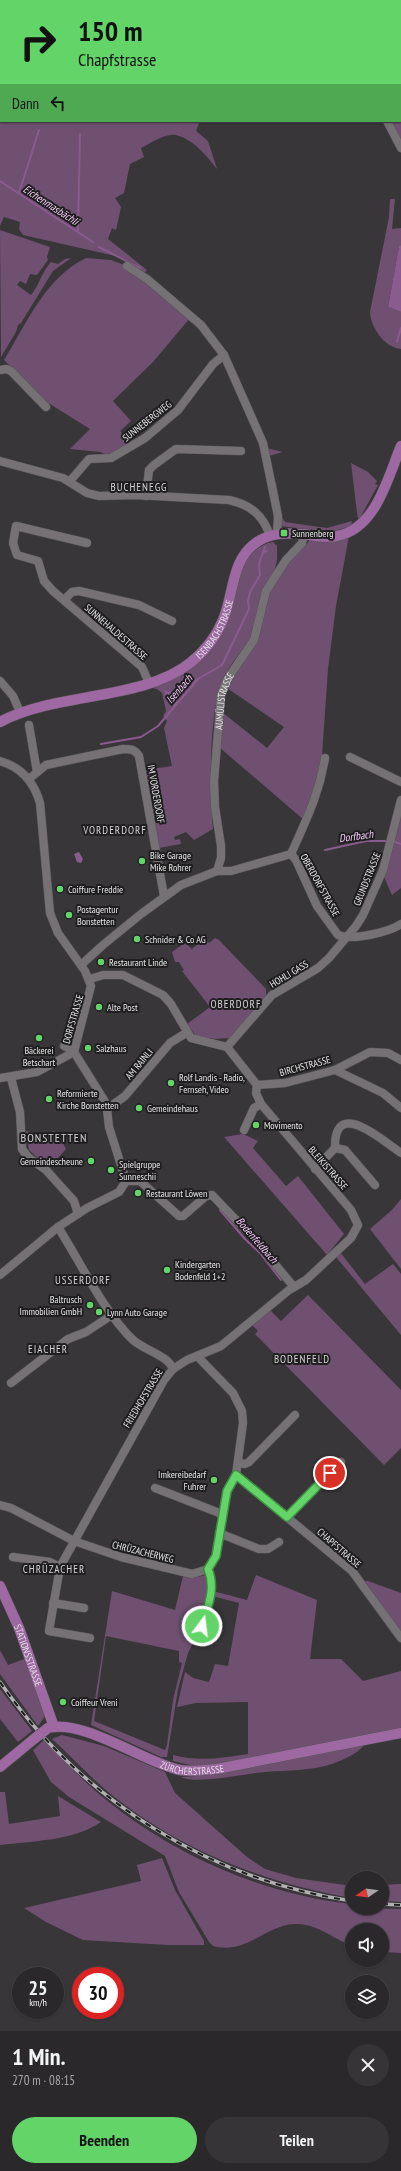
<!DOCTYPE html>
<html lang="de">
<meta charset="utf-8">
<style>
body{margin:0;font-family:"PT Sans Narrow",sans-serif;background:#373437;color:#f1f3f6;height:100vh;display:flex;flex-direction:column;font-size:15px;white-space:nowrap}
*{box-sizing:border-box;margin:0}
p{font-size:13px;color:#a6a6a9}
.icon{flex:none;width:22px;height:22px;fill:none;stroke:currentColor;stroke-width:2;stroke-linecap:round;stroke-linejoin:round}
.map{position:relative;height:2031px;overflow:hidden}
.sheet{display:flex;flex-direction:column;background:#2b282b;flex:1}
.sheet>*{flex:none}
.guide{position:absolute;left:0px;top:0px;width:401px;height:122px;box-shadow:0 1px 3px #0004,0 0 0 1px #474447;background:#63d468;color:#111;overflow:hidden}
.needle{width:26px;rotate:257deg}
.buttons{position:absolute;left:345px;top:1871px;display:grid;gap:8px}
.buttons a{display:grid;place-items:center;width:44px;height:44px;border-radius:50%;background:#2b282b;box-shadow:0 1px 3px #0004,0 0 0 1px #474447;font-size:20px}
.speed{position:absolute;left:12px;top:1967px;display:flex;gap:8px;font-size:20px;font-weight:700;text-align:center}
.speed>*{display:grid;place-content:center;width:52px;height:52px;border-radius:50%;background:#2b282b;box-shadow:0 1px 3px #0004,0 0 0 1px #474447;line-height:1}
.speed small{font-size:10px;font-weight:400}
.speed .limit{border:6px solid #d22;background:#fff;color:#111}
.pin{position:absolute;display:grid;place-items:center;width:34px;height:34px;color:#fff;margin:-17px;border:2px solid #fff;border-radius:50%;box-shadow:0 1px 4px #0007}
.me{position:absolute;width:44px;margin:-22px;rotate:15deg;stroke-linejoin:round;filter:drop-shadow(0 0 3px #0008)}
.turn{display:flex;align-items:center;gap:14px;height:84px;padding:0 12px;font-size:18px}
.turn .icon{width:52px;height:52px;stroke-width:2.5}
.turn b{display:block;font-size:28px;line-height:34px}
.then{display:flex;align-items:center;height:38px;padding:0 12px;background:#0003;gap:8px;font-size:15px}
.round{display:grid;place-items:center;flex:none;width:42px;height:42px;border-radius:21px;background:#373437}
.summary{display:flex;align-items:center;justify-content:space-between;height:68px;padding:0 12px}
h1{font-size:24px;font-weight:800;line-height:30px}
.cta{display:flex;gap:8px;margin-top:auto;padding:8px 12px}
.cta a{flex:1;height:46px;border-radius:24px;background:#63d468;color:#111;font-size:16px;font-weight:800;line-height:46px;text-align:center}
.cta a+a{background:#373437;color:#f1f3f6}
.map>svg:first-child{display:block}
.green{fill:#6f5071;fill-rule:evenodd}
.water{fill:#8a5b8e}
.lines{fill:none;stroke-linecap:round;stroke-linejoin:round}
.stream{stroke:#8a5b8e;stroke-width:2}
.minor-casing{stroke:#575557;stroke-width:9}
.major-casing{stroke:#575557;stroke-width:11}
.minor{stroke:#757175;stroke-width:8}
.major{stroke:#9e69a3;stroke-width:10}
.rail-casing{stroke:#b1b0b2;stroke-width:3.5}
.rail{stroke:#1f1e1f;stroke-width:2;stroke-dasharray:6;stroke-linecap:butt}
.major-bridge-casing{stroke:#575557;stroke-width:11;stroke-linecap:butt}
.major-bridge{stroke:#9e69a3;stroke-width:10}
.route-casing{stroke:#408a44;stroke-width:10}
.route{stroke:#63d468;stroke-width:7}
.poi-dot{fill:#63d468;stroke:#1f1e1f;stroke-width:1.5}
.labels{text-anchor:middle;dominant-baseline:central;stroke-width:4;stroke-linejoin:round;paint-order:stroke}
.street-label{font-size:10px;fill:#e4e3e5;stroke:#1f1e1f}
.poi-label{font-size:10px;fill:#e4e3e5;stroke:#1f1e1f;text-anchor:start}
.water-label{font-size:11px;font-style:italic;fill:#f5cbf8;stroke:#1f1e1f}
.neighbourhood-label{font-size:11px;letter-spacing:1px;fill:#d5d1d5;stroke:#1f1e1f}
.quarter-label{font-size:12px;letter-spacing:1px;fill:#d5d1d5;stroke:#1f1e1f}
</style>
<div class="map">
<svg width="401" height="2031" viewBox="0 0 401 2031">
<rect width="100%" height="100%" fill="#393639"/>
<path class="green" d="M0 0H134L1 1V121H200L196 131 208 141 217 169C207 156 193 139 176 135 165 133 151 143 141 148L144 157 130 164 124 193 115 198 121 207 116 230 112 228 108 239 147 270 144 273 135 264 120 257 23 235 19 229 20 222 4 217 0 226Z
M400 91 401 92V141L391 121H400Z
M390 199H395L392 229 401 228V245L399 246 388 307 401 312V349C384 347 371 328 370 312L389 217Z
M0 230 50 247 47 257 48 260 37 275 30 274 26 284 20 281 17 285 31 295C40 284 41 273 51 262L58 264 65 259 71 258 53 271 21 323 18 325 16 332 1 357Z
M86 258 111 260 124 265 190 318 153 362 113 401 131 421 120 431 130 445 107 455 100 452 70 449 90 429 45 401 4 360C27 323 45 278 86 258Z
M266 448 283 452 268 456 273 483 276 482 282 517 285 522 327 528 352 521 351 526 331 532 280 526Z
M351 463 368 472 377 481 375 484 378 485 360 518H358L357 513Z
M349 536 336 606 328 669 322 756 317 786 304 820 219 747 222 712 267 748 284 727 227 688 243 649C237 657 229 667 224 677 208 710 210 792 213 829L194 840 186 832 174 837 175 840 180 839 181 844 159 848 145 770 172 766 164 728 167 721 163 716 166 711 162 693 157 689 148 687C171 679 188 672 205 654 208 650 213 647 215 642 231 612 233 549 273 542L277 546V560L274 573 288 563 310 540Z
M401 807V888L392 895 384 877 395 839Z
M205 938 209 943 215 938 219 940 266 989V998L231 1038 215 1039 196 1036 187 1024 210 1007 182 971 184 970 179 962H175L172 952 185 943 192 949Z
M26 1131 44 1136 53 1131 58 1133 66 1149 51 1166 45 1161 43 1163 29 1150Z
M243 1134 258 1141 253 1148 286 1186 298 1176 344 1234 327 1255 224 1137Z
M401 1199V1269L370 1229 393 1209Z
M340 1252 365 1284 393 1264 401 1274V1335L336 1257Z
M308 1295 401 1390V1448L384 1465 255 1334 258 1331 252 1325 270 1310 281 1321Z
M207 1575 209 1577 204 1614 196 1637 188 1653 178 1689 167 1757H161L91 1725 112 1591 175 1610 183 1576 191 1578ZM106 1636 179 1651V1662L182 1663 173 1700 167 1745 165 1750 94 1721Z
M256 1575 317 1600 310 1659H341L363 1681 401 1671V1729L216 1765H190L173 1761V1755C199 1762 222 1758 248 1754V1702L196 1703 177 1707 185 1672 193 1678 209 1682 215 1664 228 1666 239 1603 212 1596 213 1591 247 1600Z
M365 1581H368L401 1593V1633Z
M0 1650 8 1665 27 1658 45 1716 38 1726 0 1674Z
M0 1689 32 1731 18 1742 0 1719Z
M62 1735 104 1746 165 1772 175 1793 247 1857 265 1869 296 1878 352 1886V1898C264 1883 177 1849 107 1791 88 1775 71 1756 52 1739Z
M44 1740C64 1760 83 1781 105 1799 174 1855 264 1895 352 1904V1908L401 1909V1953L382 1952V1930H352V1945C332 1939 317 1923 295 1924 265 1925 247 1955 213 1946L209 1942 179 1892 165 1856 69 1797 51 1782 33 1750Z
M365 1744C359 1753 343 1760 332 1764 310 1771 288 1770 265 1772 247 1773 195 1785 181 1777L209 1775Z
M0 1792H5L9 1824 60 1816 58 1796 101 1822C74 1841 32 1841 0 1845Z
M162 1858 175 1890 204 1941V1945H168L83 1940 46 1922 24 1908 141 1881 137 1865Z
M401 1884V1902L382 1901V1885Z"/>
<path class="water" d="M401 245V312L388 307 399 246Z
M184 687 185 691C179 696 174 698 167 698L164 690 169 692Z
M79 852 83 859 81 863 77 862 74 854Z"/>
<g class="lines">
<path class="stream" d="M0 181 93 242
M19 193 39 130
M78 230 80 134
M99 247 140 268
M397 342 401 328
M263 552 267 551
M185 688 197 679
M174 707 178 694
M101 744 141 737 158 726 198 679 222 665 249 609 248 601 250 592 260 575 259 564 265 547
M395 842 401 844
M325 850 366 841H388
M220 1210 245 1239 260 1253 281 1280"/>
<g class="minor-casing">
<g id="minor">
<path d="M387 121 401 148"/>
<path d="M127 266 147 279 201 325 224 355 263 443 278 516 277 534"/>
<path d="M0 370 6 369 11 371 46 407"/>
<path d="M0 461 63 478 87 493 99 496 136 495 229 500C251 505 263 515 270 536"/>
<path d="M70 481 89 459 111 458 145 438 178 410 213 364 224 355"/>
<path d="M146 496 149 470 154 465 176 449 241 451"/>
<path d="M87 543 16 526 13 543 17 555 38 561 44 581 53 591 142 667 149 683"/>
<path d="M64 600 72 592 79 591 139 605 172 621"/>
<path d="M0 681 13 696 20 712"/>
<path d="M29 725 37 772"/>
<path d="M350 757 401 782"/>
<path d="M0 761C21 767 34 782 40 803L50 913 58 933 85 971 91 986 74 1052 104 1100 107 1109 109 1127 126 1181 119 1192 87 1208 58 1227 0 1275"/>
<path d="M29 779 46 765 123 749C130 749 135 749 139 756L164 896"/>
<path d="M291 854C306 820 319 795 325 758"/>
<path id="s1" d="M217 871 221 858V846L215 807 214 781 221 695 228 678 254 640 266 591 286 560 302 543 304 534"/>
<path d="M81 965 103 945 141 914 181 885 217 871H231L291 854 296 860 317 906 338 935C352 941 389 932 401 924"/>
<path d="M90 979 103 975H123L163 995 171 1004 191 1038 227 1047 257 1085"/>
<path d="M64 1046 68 1048"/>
<path d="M227 1047 272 995 318 968 329 958 356 926 363 915 383 870 401 800"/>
<path d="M335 1070 383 1093 401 1108"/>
<path d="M0 1078 37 1072 74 1052"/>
<path d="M11 1078 20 1112 22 1149 28 1157 46 1170 74 1201 78 1214"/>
<path d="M257 1085 285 1083 335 1070 370 1052 388 1053 401 1060"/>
<path d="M107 1109 125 1096 170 1043 186 1033"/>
<path d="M244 1130 254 1108 261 1104"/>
<path d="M335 1148 345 1150 375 1185"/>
<path d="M315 1169 335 1148C334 1096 383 1141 401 1153"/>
<path d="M126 1181H140L179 1216H183L206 1196 212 1195 266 1251 269 1257 294 1287"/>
<path d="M58 1227C79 1260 104 1312 132 1339 143 1350 168 1355 173 1369"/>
<path d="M11 1383 68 1339 86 1332 112 1315"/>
<path d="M238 1463 245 1464 249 1462 295 1415"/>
<path d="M236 1475 352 1571 401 1638"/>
<path d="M155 1488 222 1514"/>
<path d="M0 1505 11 1508 74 1541 121 1557 192 1574 208 1569 216 1555 227 1491 236 1475 243 1423 242 1411 233 1393 197 1356"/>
<path d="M287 1517 341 1462"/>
<path d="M219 1533 259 1549H268L279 1542"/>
<path d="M13 1557 50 1562 60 1567"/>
<path d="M53 1603 84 1608"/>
<path d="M203 1626C207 1607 216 1588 208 1569"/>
<path d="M90 1638 49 1631 60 1567 164 1380 173 1369 187 1360 221 1346 289 1290 306 1280 351 1238 358 1225 351 1210 261 1104 256 1093 257 1085"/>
</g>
</g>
<g class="major-casing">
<g id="major">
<path id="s2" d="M0 722C55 692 142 701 190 663 204 652 216 637 223 620 234 594 231 559 257 542 272 532 288 533 304 534 315 536 326 538 337 536 376 529 388 477 401 446"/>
<path id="s3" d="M0 1586 19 1628 54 1727"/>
<path id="s4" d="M48 1728C85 1719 143 1762 180 1770 192 1772 204 1770 217 1769L401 1733"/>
<path d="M0 1767 34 1739"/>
</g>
</g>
<use href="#minor" class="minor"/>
<use href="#major" class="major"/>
<g class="rail-casing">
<path id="rail" d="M0 1682C81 1800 210 1880 352 1901
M382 1904 401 1905"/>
</g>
<use href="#rail" class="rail"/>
<g class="major-bridge-casing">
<path id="major-bridge" d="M34 1739 48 1728"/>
</g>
<use href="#major-bridge" class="major-bridge"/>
</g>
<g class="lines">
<g class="route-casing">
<path id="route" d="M202 1626C208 1606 216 1588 208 1569L216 1556 227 1491 236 1475 287 1517 330 1473"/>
</g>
<use href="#route" class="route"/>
</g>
<g class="poi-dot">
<rect x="280" y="529" width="8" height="8" rx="2"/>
<circle cx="142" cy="861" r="4"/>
<circle cx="60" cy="889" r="4"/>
<circle cx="69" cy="915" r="4"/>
<circle cx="137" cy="939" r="4"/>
<circle cx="101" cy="962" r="4"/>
<circle cx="99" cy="1007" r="4"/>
<circle cx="39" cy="1038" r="4"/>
<circle cx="88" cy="1048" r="4"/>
<circle cx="171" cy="1083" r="4"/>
<circle cx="49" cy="1099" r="4"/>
<circle cx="139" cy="1108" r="4"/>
<circle cx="256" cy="1125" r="4"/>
<circle cx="91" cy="1161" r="4"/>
<circle cx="111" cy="1170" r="4"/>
<circle cx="138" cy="1193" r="4"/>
<circle cx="167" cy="1270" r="4"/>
<circle cx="90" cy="1305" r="4"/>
<circle cx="99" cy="1312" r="4"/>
<circle cx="214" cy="1480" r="4"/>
<circle cx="63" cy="1702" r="4"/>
</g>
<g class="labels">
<g class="street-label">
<text transform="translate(147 421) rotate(-38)">SUNNEBERGWEG</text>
<text stroke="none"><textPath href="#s2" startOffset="243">ISENBACHSTRASSE</textPath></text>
<text transform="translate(116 632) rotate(41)">SUNNEHALDESTRASSE</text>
<text stroke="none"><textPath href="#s1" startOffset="172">AUMÜLISTRASSE</textPath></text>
<text transform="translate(156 794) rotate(80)">IM VORDERDORF</text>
<text transform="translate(367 879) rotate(-68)">GRUNDSTRASSE</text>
<text transform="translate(320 885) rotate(61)">OBERDORFSTRASSE</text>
<text transform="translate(289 974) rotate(-31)">HOHLI GASS</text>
<text transform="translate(73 1019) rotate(-74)">DORFSTRASSE</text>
<text transform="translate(139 1064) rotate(-50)">AM RAINLI</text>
<text transform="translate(305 1066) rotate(-15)">BIRCHSTRASSE</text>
<text transform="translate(328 1168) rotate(49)">BLEIKISTRASSE</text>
<text transform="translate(143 1398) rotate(-59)">FRIEDHOFSTRASSE</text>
<text transform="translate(339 1548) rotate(41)">CHAPFSTRASSE</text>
<text transform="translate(143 1552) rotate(14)">CHRÜZACHERWEG</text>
<text stroke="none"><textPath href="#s3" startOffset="75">STATIONSSTRASSE</textPath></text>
<text stroke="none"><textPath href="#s4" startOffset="152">ZÜRCHERSTRASSE</textPath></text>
</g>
<g class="poi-label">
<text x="292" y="533">Sunnenberg</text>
<text x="150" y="855">Bike Garage<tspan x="150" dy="12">Mike Rohrer</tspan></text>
<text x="68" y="889">Coiffure Freddie</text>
<text x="77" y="909">Postagentur<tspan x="77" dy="12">Bonstetten</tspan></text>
<text x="145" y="939">Schnider &amp; Co AG</text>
<text x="109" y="962">Restaurant Linde</text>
<text x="107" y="1007">Alte Post</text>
<text x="96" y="1048">Salzhaus</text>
<text x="39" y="1050" text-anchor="middle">Bäckerei<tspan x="39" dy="12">Betschart</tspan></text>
<text x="179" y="1077">Rolf Landis - Radio,<tspan x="179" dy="12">Fernseh, Video</tspan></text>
<text x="57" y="1093">Reformierte<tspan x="57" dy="12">Kirche Bonstetten</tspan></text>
<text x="147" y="1108">Gemeindehaus</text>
<text x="264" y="1125">Movimento</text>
<text x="83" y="1161" text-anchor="end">Gemeindescheune</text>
<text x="119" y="1164">Spielgruppe<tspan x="119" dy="12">Sunneschii</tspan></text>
<text x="146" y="1193">Restaurant Löwen</text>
<text x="175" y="1264">Kindergarten<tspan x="175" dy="12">Bodenfeld 1+2</tspan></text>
<text x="82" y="1299" text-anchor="end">Baltrusch<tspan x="82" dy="12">Immobilien GmbH</tspan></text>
<text x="107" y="1312">Lynn Auto Garage</text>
<text x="206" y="1474" text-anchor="end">Imkereibedarf<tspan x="206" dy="12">Fuhrer</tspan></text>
<text x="71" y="1702">Coiffeur Vreni</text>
</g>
<g class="water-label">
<text transform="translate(51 205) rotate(33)">Eichenmasbächli</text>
<text transform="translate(179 689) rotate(-49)">Isenbach</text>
<text transform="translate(356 836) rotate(-8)">Dorfbach</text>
<text transform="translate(257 1240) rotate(49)">Bodenfeldbach</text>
</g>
<g class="neighbourhood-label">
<text x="139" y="487">BUCHENEGG</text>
<text x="115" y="830">VORDERDORF</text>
<text x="236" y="1004">OBERDORF</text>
<text x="83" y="1280">USSERDORF</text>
<text x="48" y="1349">EIACHER</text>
<text x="302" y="1359">BODENFELD</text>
<text x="54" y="1569">CHRÜZACHER</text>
</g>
<g class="quarter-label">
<text x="54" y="1137">BONSTETTEN</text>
</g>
</g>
</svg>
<div class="buttons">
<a><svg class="needle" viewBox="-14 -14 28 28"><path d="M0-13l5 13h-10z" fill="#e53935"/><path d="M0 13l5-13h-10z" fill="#a6a6a9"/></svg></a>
<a><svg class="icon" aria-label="sound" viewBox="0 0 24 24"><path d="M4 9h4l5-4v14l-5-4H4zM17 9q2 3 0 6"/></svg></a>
<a><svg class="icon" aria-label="layers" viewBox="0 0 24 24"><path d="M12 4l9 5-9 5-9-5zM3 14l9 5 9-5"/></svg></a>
</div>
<div class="speed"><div>25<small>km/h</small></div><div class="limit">30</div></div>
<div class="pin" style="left:330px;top:1473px;background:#d93025"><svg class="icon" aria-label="arrive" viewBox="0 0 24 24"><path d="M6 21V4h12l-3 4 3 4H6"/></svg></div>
<svg class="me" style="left:202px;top:1626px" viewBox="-20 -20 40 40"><circle r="17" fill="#63d468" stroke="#fff" stroke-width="3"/><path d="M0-11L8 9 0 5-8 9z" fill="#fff"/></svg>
<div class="guide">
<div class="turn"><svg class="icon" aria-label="right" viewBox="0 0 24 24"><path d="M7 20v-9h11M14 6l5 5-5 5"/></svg><div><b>150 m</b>Chapfstrasse</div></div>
<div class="then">Dann<svg class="icon" aria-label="left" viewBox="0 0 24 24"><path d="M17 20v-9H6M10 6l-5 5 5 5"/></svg></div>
</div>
</div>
<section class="sheet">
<div class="summary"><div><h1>1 Min.</h1><p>270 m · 08:15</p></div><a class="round"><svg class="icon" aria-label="close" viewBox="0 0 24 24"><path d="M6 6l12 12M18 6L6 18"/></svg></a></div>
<div class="cta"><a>Beenden</a><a>Teilen</a></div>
</section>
